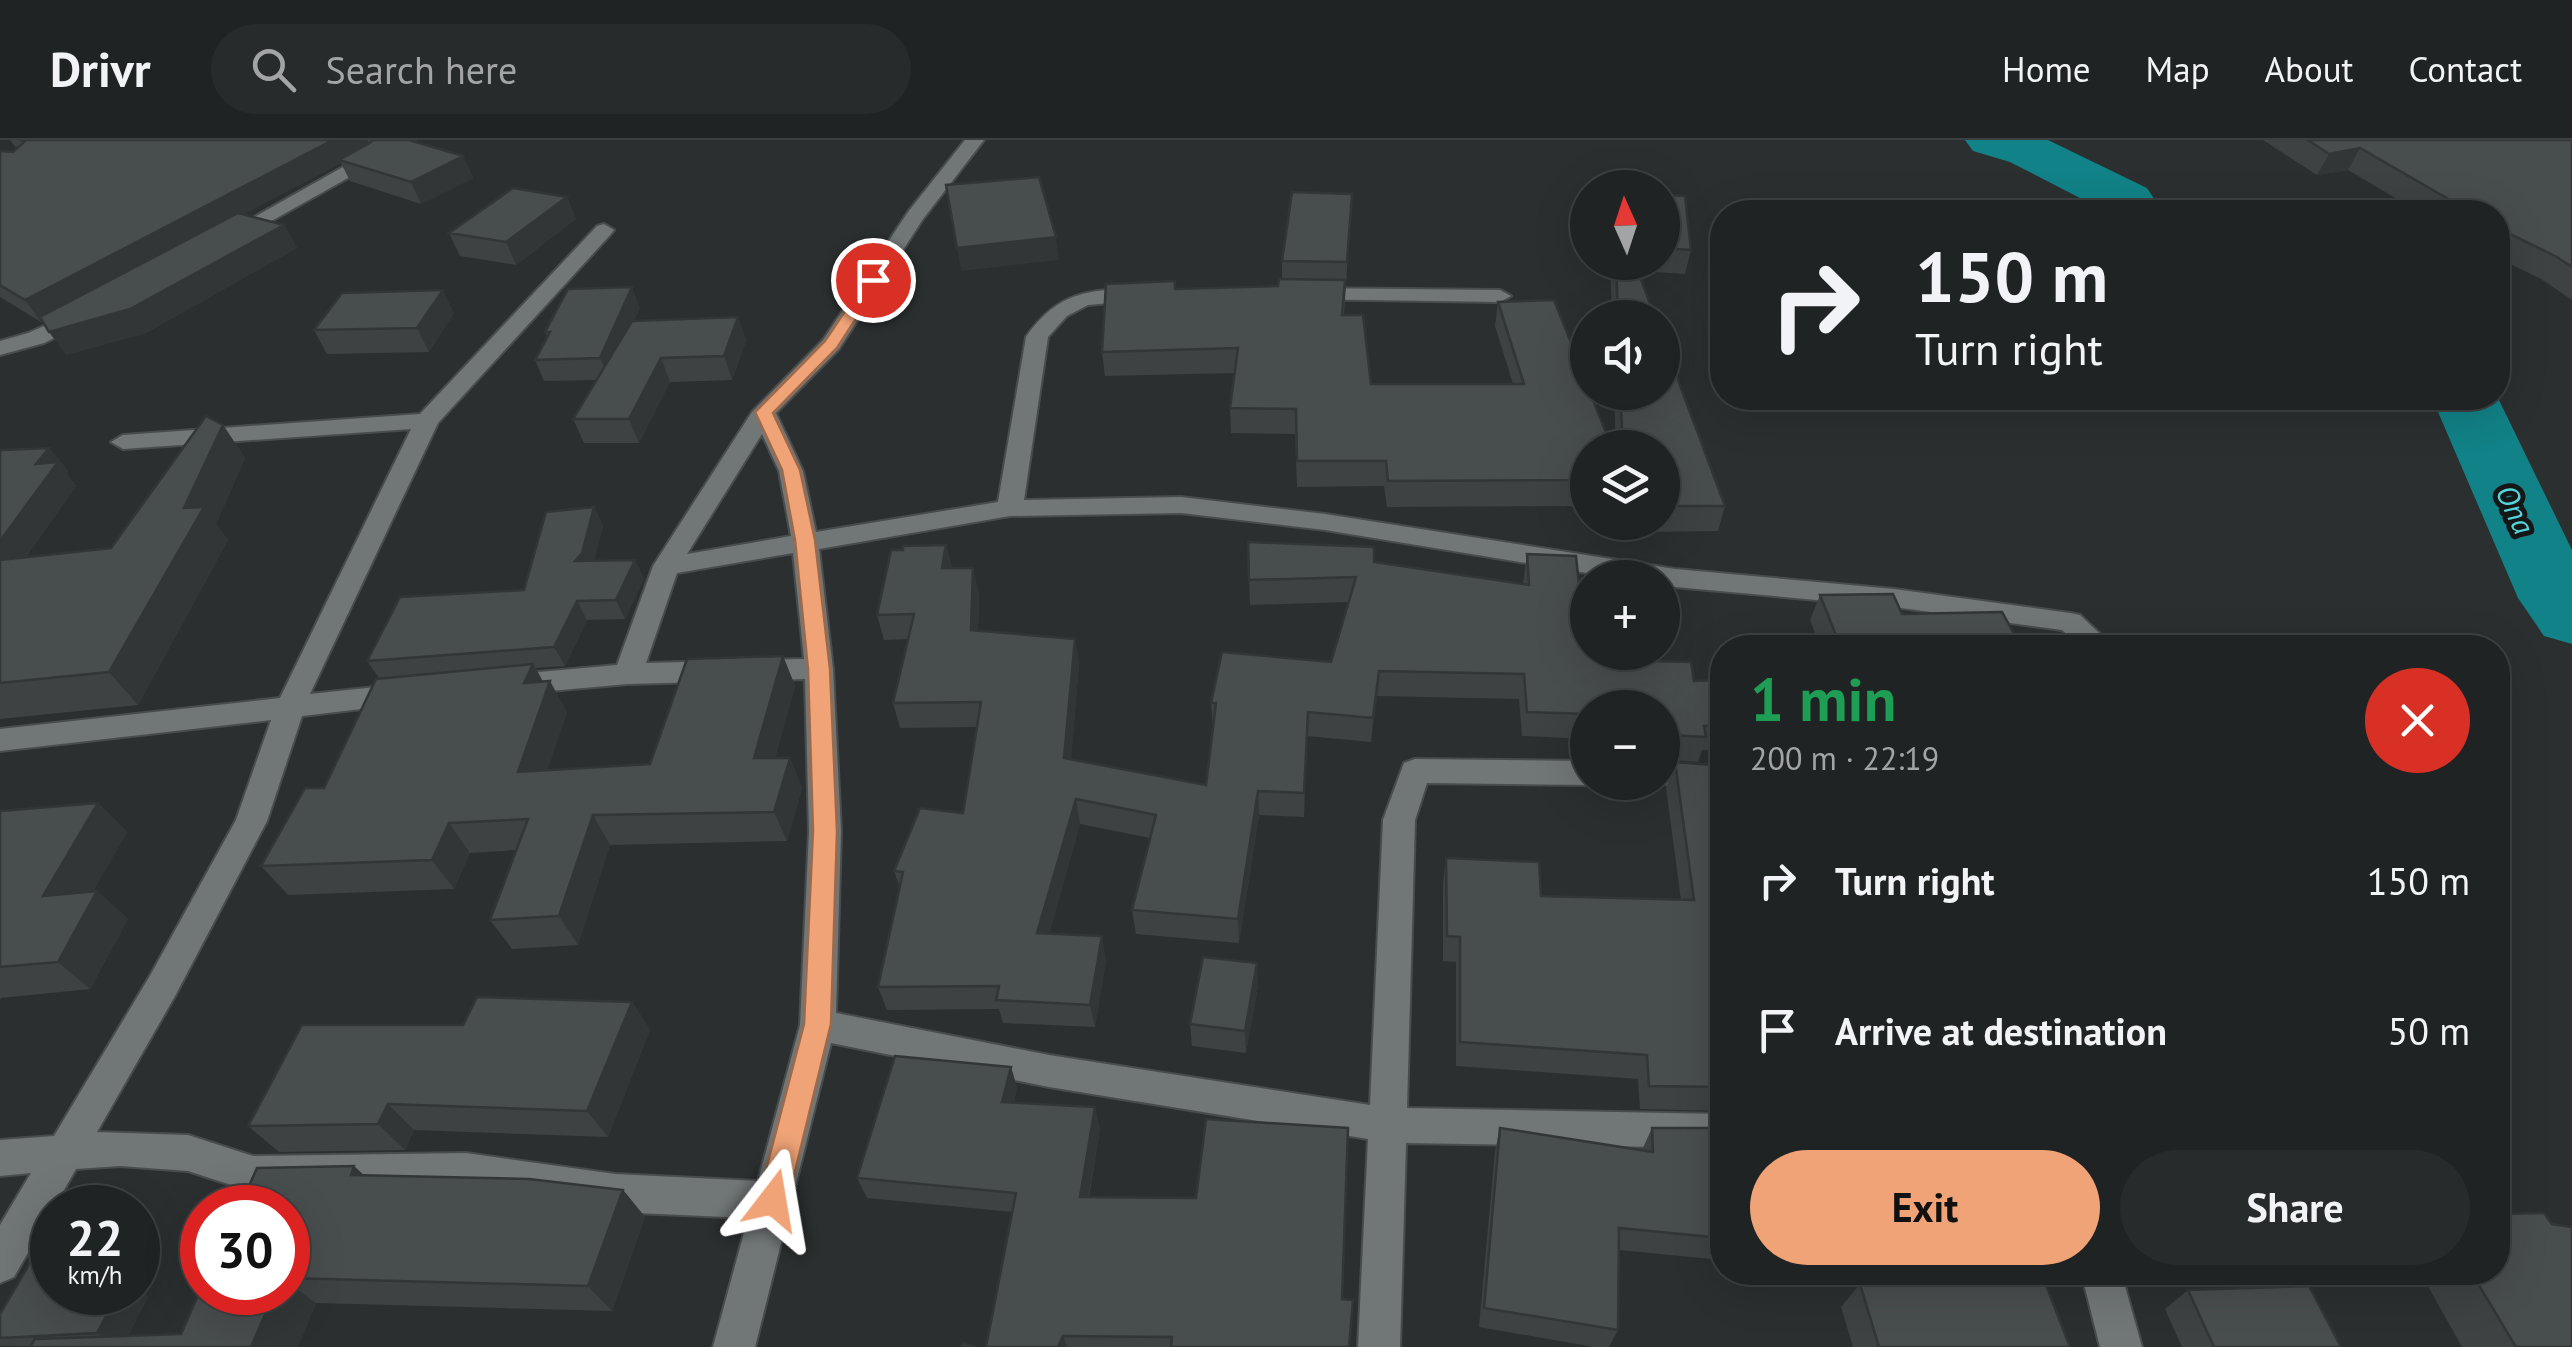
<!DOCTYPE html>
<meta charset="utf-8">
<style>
body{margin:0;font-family:"PT Sans",sans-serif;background:#282b2b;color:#f1f3f6;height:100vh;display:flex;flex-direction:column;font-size:38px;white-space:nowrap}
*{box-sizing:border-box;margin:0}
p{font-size:32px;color:#a2a4a6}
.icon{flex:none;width:55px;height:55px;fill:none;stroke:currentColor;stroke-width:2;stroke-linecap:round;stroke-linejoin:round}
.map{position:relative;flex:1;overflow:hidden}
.side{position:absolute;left:1710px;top:495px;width:800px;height:650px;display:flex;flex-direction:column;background:#202323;border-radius:40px;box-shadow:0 10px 40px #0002,0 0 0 2px #3d4041}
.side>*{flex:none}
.guide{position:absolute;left:1710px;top:60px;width:800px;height:210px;border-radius:40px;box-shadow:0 10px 40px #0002,0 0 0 2px #3d4041;background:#202323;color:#f1f3f6;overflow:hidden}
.needle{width:65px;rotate:357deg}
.tools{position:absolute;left:1570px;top:30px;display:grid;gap:20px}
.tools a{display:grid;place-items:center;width:110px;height:110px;border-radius:50%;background:#202323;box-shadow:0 10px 40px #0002,0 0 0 2px #3d4041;font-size:50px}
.speed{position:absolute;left:30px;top:1045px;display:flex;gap:20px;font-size:50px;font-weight:700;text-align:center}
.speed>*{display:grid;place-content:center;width:130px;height:130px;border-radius:50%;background:#202323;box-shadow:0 10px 40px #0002,0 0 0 2px #3d4041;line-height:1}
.speed small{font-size:25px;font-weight:400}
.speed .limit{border:15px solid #d22;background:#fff;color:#111}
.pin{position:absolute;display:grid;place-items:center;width:85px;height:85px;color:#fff;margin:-42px;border:5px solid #fff;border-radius:50%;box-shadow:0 2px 10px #0007}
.me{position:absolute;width:110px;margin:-55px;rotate:14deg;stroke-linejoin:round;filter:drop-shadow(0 0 8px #0008)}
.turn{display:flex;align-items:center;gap:35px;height:210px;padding:0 40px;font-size:45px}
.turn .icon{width:130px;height:130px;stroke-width:2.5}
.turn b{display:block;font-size:70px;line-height:85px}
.round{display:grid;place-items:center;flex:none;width:105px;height:105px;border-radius:52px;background:#282b2b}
.overview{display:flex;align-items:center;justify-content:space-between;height:170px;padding:0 40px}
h1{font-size:60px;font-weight:700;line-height:75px;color:#1e9e55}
.cta{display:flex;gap:20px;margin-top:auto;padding:20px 40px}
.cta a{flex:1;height:115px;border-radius:60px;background:#efa377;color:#111;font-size:40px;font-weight:700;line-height:115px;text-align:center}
.cta a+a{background:#282b2b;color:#f1f3f6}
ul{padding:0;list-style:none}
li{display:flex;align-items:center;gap:30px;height:150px;padding:0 40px}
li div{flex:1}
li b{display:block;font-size:38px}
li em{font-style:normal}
header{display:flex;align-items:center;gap:60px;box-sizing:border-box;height:140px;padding:0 50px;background:#202323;border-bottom:2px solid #3d4041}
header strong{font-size:48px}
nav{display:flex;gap:55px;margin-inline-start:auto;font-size:35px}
.search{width:700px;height:90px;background:#282b2b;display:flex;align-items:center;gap:25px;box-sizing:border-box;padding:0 35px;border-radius:55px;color:#a2a4a6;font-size:38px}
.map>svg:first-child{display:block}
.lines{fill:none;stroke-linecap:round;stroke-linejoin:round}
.river{fill:#118287;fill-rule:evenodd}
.street-casing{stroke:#494c4c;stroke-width:4}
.street{fill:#717677;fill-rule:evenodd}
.wall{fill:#3e4242}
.shaded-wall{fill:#323636}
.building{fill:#484d4d;stroke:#323636;stroke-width:2.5}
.route{fill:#efa377;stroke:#9b6a4d;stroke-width:2.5}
.labels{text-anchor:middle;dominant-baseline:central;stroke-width:10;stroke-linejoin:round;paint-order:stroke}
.water-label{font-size:30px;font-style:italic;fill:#51d6de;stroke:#151717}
</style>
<header>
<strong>Drivr</strong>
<div class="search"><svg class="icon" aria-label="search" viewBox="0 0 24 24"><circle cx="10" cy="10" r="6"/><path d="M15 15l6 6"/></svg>Search here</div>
<nav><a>Home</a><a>Map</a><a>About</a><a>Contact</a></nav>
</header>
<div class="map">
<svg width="2572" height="1207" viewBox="0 0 2572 1207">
<rect width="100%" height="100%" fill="#2b2f2f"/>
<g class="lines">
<path class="river" d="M1965 0H2048L2147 48 2163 72H2107L2010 22 1973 11Z
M2432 258H2498L2572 410V504L2544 496 2518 458Z"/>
<g class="street-casing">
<path id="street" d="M965 0H984L923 79 839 209 776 273 803 331 816 392 998 362 1026 197C1059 150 1090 150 1144 148L1152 149 1155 154 1152 159 1088 165 1067 176 1048 197 1024 360 1181 357 1325 374 1675 429 1894 449 2070 473 2080 475 2115 508H2082L2062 490 1894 467 1675 447 1662 445V438H1617L1325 390 1181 373 1010 376 819 409 833 529 841 691 836 873 1049 915 1370 965 1383 680 1404 623 1415 619 1588 621V642H1595L1588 645 1427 643 1415 680 1407 968 1722 974V1008L1406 1003 1400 1207H1358L1368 999 1049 947 831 903 755 1207H713L748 1078 615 1072 466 1049 253 1052 188 1031 120 1026 76 1029 14 1137 0 1143V1085L31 1033 0 1036V1000L54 996 151 834 236 680 271 580 0 611V589L280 558 411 289 123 309 111 302 123 295 420 274 597 86 604 84 614 90 611 94 438 283 310 554 404 544 414 547 419 554 414 561 404 564 302 576 267 681 175 856 97 992 188 995 253 1016 466 1013 615 1034 758 1041 800 885 809 691 805 539 628 544 505 555 495 552 491 545 495 538 505 535 617 525 653 426 752 272 823 200 908 72ZM762 294 779 331 791 396 687 414ZM793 413 804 519 646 523 677 433Z
M373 10 380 12V20L234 102H220L217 98Z
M1305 148 1500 150 1511 156 1500 162 1297 159 1294 154 1297 149Z
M85 168 93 169 96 174 93 179 44 203 0 215V201L28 193Z
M1662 623 1722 627V649L1651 643 1662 642Z
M2081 1132H2121L2142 1207H2100Z"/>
</g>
<use href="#street" class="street"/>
</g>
<path class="wall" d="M10 0H416L417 2 463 16 473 38 421 64 350 41 341 23 244 74 284 85 297 108 146 193 66 215 43 181 41 182 0 157V11L13 12 17 9Z
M2263 0H2572V160L2541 139 2498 118V72H2419L2348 30 2317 35Z
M1352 54 1344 175 1371 244H1513L1495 186 1498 162 1588 308V366L1387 367 1384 346 1297 347 1295 294 1231 293 1230 268 1235 233 1105 236 1102 212 1175 149 1278 146 1282 139V121Z
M1662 55 1691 110 1685 134 1638 131 1655 178H1612L1610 122H1662Z
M567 57 576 79 516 125 460 116 449 93Z
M640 168 634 181 738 177 746 201 732 240 670 242 639 303H584L573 279 597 240 544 241 535 220 547 197 545 192Z
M454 173 429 212 327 214 314 190Z
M1614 252H1662L1725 366 1718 391 1641 392 1639 382H1662V308H1616Z
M223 285 245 318 216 384 228 400 138 565 0 579V312L49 308 68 331 66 333 76 346 26 417 111 408Z
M594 367 603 386 594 420H635L644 439 625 479 587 480 565 526 536 528 543 542 567 572 547 630 650 624 783 516 795 546 775 618H790L802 648 787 701 610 705 578 805 512 809 490 780 517 710 470 713 454 749 288 755 261 726 324 648 379 538 367 521 524 450Z
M1248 402 1523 444 1527 414 1586 513 1694 541 1722 540V610H1702L1698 622 1663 619 1662 568H1588V599L1522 596 1519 559 1377 556 1371 602 1307 596 1304 677 1259 675 1239 803 1136 794 1132 770 1150 698 1080 684 1049 794 1106 820 1095 887 1003 883 999 869 887 870 878 847 900 748 894 731 963 673 977 587 900 588 893 563 908 499 884 500 877 475 903 410 946 405 952 428 979 453 978 491 1075 499 1079 524 1071 619 1206 645 1213 588 1211 563 1331 522 1349 462 1250 465Z
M1820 455 1902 474 2022 508H1821L1810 480Z
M1675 622 1719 654H1722V971L1640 969 1638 939 1456 926V822L1443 821V743L1446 718 1541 756 1681 760 1666 648Z
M98 663 127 692 93 751H97L128 779 90 849 1 858 0 860V671Z
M1258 846 1246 913 1192 906 1190 884Z
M632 862 650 890 608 997 414 990 405 1010 279 1012 248 986 463 885Z
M1011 927 1017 948 1014 962 1100 988 1089 1058 1342 1159 1349 1207H986L1013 1072 867 1058 857 1038Z
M1500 988 1642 1010 1652 988H1722V1120L1619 1110 1618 1190 1609 1207H1594L1479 1187 1495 1011Z
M364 1035 623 1050 645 1077 612 1171 316 1163 298 1207 0 1206V1174L52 1152H138V1151L148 1157 128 1195 181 1194 288 1152V1068Z
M1871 1132H2041L2070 1207H1853L1841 1167 1860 1144H1875Z
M2420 1132H2498L2572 1207H2462Z
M2188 1150 2341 1207H2182L2165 1169Z"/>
<path class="shaded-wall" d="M333 0H368L371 7 339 20 341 23 41 182 25 160Z
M2360 8 2348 30 2317 35 2329 14Z
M463 16 473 38 421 64 411 42Z
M567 57 576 79 516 125 506 102Z
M284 85 297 108 146 193 66 215 49 192Z
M1056 97 1059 120 961 131 957 108Z
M632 147 640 168 609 239 600 218Z
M443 150 454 173 429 212 417 188Z
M738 177 746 201 732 240 724 216Z
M661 218 670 242 639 303 629 279Z
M223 285 245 318 216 384 228 400 138 565 109 532Z
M49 308 68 331 66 333 76 346 8 442 0 432V401L36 324Z
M594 367 603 386 592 432 575 421Z
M946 405 952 430 942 428Z
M635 420 644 439 625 479 616 460Z
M973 428 979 453 977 515 971 490Z
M577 461 587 480 565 526 554 507Z
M1075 499 1079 524 1069 642 1064 618Z
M783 516 795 546 767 648 754 618Z
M533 524 547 549 550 541 567 572 537 662 518 632 524 543Z
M1379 531 1377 556 1371 602 1373 578Z
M790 618 802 648 787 701 774 672Z
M1258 651 1259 675 1239 803 1238 779Z
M1076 659 1080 684 1043 817 1037 793Z
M98 663 127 692 75 784 43 756Z
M593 675 610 705 578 805 559 776Z
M449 683 470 713 454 749 432 720Z
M97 751 128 779 90 849 58 822Z
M1102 796 1106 820 1095 887 1090 865Z
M1257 823 1258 846 1246 913 1245 891Z
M632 862 650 890 608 997 587 971Z
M1011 927 1017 948 1009 983 1002 962Z
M388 964 414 990 405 1010 378 984Z
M1095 967 1100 988 1085 1077 1080 1057Z
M354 1026 385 1054 351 1035Z
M122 1049 145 1065 138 1083V1068H114Z
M623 1050 645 1077 612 1171 588 1146Z
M288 1143 316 1163 298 1207H251L275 1152H288Z
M138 1151 148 1157 123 1207 97 1193 119 1152H138Z
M1063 1196 1067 1207H1058Z"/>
<path class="building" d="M21 0H333L25 160 0 145V11L13 12 24 2Z
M372 0H409L463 16 411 42 339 20 371 2Z
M2308 0H2572V127L2557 117 2498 88V72H2471L2360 8 2329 14Z
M1039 37 1056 97 957 108 946 45Z
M513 48 567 57 506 102 449 93Z
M1292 52 1352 54 1347 122 1282 121Z
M1662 55 1685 56 1691 110 1662 108Z
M238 73 284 85 130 169 49 192 40 177Z
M1616 122H1635L1655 178H1618Z
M1279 139 1345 140 1342 175H1363L1371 244H1524L1498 162 1554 160 1588 245V252H1590L1612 308H1588V340L1388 341 1386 321H1297L1296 269 1230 268 1238 208 1102 212 1106 144 1175 141V149L1278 146Z
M632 147 600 218 535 220 550 192H545L568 149Z
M443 150 417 188 314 190 342 153Z
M738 177 724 216 661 218 629 279H573L632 181Z
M1662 197 1725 366H1662V308H1623L1620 252H1662Z
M206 276 223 285 184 368 204 367 109 532 0 543V420L111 408Z
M49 308 36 324 58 322 0 401V312L1 310Z
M594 367 582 413 575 421 635 420 616 460 577 461 554 507 367 521 400 457 524 450 546 372Z
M1248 402 1374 407V422L1529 445 1527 414 1576 416 1586 513 1608 514 1609 520 1691 522 1694 541 1722 540V585L1704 586 1706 597 1670 595 1669 584H1662V568H1588V574L1527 572 1524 534 1379 531 1373 578 1308 572 1304 653 1258 651 1238 779 1132 770 1156 675 1076 659 1037 793 1102 796 1090 865 996 860 999 846 878 847 903 732 894 731 920 668 963 673 981 562 893 563 914 474 877 475 891 410H903V406L946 405 942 428H973L971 490 1075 499 1064 618 1206 645 1216 563H1211L1222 512 1331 522 1356 437 1249 440Z
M1893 454 1902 474 2002 472 2022 508H1841L1820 455Z
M783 516 754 618H790L774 672 593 675 559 776 490 780 528 679 449 683 432 720 261 726 305 648H324L376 539 533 524 524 543 550 541 518 632 650 624 687 519Z
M1675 622 1713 625 1719 654H1722V947L1649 946 1647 915 1460 902V797L1447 796 1446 718 1539 722 1541 756 1694 760Z
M98 663 43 756 97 751 58 822 0 827V671Z
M1203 817 1257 823 1245 891 1190 884Z
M477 857 632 862 587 971 388 964 378 984 248 986 302 885H463Z
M895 916 1011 927 1002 962 1095 967 1080 1057 1196 1058 1206 979 1348 988 1342 1159 1353 1160 1349 1207H1171L1172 1197 1063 1196 1058 1207H986L1016 1053 857 1038Z
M1500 988 1653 1012 1652 988H1722V1098L1619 1088 1618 1190 1484 1168Z
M354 1026 351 1035 529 1039 623 1050 588 1146 288 1138V1068H239L257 1028Z
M122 1049 114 1068H55L61 1056Z
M52 1073V1152H119L97 1193 0 1198V1174L27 1128Z
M2544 1073 2552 1084 2572 1087V1207H2516L2471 1132H2498V1074Z
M1899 1132H2041L2070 1207H1879L1860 1144 1902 1143Z
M202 1146V1152H275L251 1207H30L35 1199 181 1194Z
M2309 1146 2341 1207H2214L2188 1150Z
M963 1203 976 1207H961Z"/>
<path class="route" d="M868 137 881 140 837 208 773 273 800 330 815 400 830 529 837 691 831 884 788 1060 783 1070 773 1074 763 1070 758 1060 804 884 813 691 808 529 795 400 782 330 755 272 825 201Z"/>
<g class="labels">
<g class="water-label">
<text transform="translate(2516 369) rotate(65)">Ona</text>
</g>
</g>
</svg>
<div class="tools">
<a><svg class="needle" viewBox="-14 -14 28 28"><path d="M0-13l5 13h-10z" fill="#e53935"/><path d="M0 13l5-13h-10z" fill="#a2a4a6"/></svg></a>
<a><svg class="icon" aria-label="sound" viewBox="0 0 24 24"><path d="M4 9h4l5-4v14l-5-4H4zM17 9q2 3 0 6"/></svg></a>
<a><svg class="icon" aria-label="layers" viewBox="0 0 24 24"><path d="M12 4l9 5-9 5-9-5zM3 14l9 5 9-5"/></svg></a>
<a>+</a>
<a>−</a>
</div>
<div class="speed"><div>22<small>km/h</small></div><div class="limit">30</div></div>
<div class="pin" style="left:873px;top:140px;background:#d93025"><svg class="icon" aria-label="arrive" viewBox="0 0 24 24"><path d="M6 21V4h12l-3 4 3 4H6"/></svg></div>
<svg class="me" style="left:773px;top:1060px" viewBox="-20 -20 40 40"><path d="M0-17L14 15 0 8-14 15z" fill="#efa377" stroke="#fff" stroke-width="4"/></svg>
<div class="guide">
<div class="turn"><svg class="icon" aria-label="right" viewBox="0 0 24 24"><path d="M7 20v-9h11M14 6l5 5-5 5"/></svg><div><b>150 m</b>Turn right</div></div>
</div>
<section class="side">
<div class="overview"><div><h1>1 min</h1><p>200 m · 22:19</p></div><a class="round" style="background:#d93025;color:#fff"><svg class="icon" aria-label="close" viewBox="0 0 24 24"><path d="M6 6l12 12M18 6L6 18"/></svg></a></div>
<ul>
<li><svg class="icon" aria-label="right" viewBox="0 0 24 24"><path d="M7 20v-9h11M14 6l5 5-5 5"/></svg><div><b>Turn right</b></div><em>150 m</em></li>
<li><svg class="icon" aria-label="arrive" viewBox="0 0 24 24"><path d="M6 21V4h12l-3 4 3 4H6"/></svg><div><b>Arrive at destination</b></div><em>50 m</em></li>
</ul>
<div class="cta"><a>Exit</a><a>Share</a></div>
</section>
</div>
